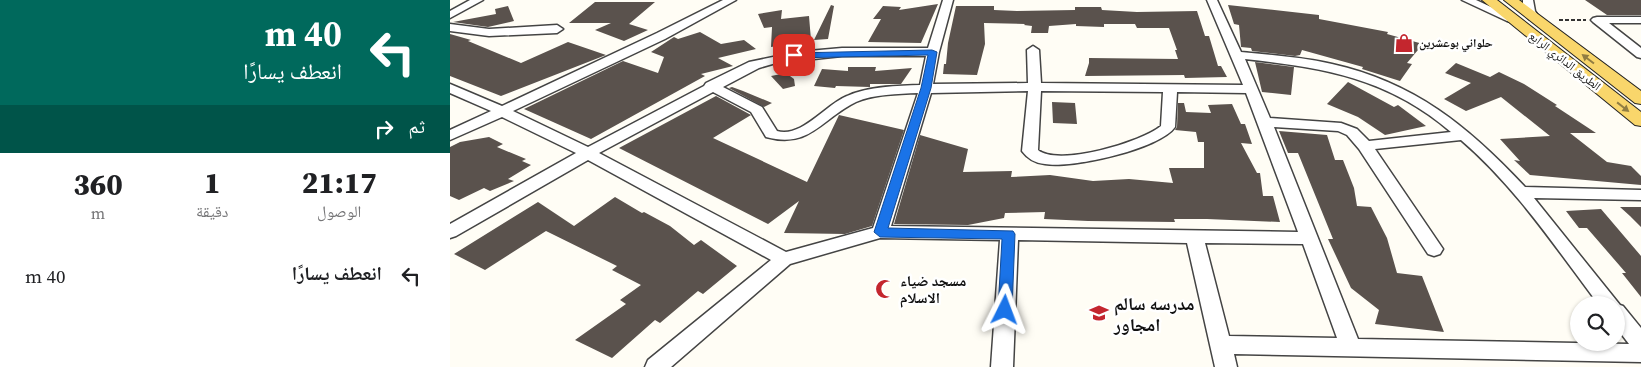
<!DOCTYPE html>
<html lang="ar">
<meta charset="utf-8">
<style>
body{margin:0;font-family:"Source Serif 4","Noto Naskh Arabic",serif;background:#f6f6f6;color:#202124;direction:rtl;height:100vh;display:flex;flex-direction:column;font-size:19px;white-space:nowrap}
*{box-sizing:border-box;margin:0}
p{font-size:16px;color:#757577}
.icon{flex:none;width:28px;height:28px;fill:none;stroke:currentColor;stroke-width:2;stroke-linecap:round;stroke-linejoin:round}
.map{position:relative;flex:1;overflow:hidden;direction:ltr}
.side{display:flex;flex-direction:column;background:#fff;width:450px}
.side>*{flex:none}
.banner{background:#00695c;color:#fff;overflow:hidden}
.buttons{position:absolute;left:1120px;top:296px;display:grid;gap:10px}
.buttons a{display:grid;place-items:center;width:55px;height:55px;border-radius:50%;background:#fff;box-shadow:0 1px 4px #0004;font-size:25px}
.pin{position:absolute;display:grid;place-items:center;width:42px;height:42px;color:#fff;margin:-21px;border-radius:10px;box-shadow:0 2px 8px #0006}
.me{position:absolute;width:55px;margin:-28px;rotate:3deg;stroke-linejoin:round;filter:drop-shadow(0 0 4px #0008)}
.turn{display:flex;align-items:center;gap:18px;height:105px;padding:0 25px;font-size:22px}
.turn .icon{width:65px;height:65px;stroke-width:2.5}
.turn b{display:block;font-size:35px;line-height:42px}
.then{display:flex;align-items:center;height:48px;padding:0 25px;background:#0003;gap:10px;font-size:19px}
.eta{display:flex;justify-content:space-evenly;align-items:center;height:85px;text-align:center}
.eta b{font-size:30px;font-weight:800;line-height:35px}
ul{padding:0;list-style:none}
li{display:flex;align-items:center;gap:15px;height:75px;padding:0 25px}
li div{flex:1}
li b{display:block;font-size:19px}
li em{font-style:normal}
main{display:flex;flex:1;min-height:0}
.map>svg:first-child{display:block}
.building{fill:#5a524d}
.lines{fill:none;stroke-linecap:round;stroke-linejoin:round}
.minor-casing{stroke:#444;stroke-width:3}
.major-casing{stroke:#222;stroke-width:2}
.path{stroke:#333;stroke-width:2;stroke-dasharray:4 2;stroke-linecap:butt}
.minor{fill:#fff;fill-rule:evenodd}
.major{fill:#f9d66b;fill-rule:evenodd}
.oneway{fill:#917d42}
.route{fill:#1a73e8;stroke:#114b97}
.labels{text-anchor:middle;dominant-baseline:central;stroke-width:5;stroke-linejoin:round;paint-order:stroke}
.far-poi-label{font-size:12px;font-weight:bold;fill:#111;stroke:#fff;text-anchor:start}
.far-street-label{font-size:12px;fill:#111;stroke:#fff}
.poi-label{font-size:15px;font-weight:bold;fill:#111;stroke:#fff;text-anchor:start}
.near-poi-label{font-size:18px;font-weight:bold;fill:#111;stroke:#fff;text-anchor:start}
</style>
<main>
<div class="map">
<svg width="1191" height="367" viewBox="0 0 1191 367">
<rect width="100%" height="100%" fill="#fffdf5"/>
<path class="building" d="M1135 0H1191V15H1157Z
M145 2H205L179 24 198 30 174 41 145 30 161 23H119Z
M488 4 471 43 418 42 431 19H423L433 6 451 7 449 10Z
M381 5 384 6 378 39 364 40Z
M778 5 869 15V19L938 32 937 34 973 44 957 63 962 64 950 81 912 69 913 67 852 50 850 55 845 56 802 51 801 48 791 47 789 25 784 24Z
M58 6 64 21 38 27 3 22 46 14 45 9Z
M506 6H544V10L567 11 625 10V7H651L652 10 687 12 747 11 755 36H759L768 66H771L777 77 735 78 734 75 635 76 639 63V58L728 59 725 50H727L719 28H687L685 24H654V27L626 26V24L599 26 598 33H581L582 26 574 25 575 24 534 23 535 44 527 75 493 74 494 64H496L498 43Z
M332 10 331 19 359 16 361 40 346 41V43L321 47 322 27 314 28 308 14Z
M250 32 271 44 294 40 306 49 268 58 283 66 251 74 255 76 141 139 74 109 173 61 208 73 214 57 201 52 224 37 228 39Z
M0 34 21 40 18 41 71 63 118 42 156 55 51 96 0 76Z
M805 62 844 67 841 95 812 92Z
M1006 63 1040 77 1049 72 1074 84 1107 105 1105 106 1146 133H1120L1157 162 1181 166 1191 176V185L1080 175 1064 160 1070 161 1050 139 1100 136 1051 97 1016 111 994 99 1021 83 995 73Z
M398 67H426L425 71 462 68 451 84H420V87L386 86 385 88 364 86 372 69 398 71Z
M336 73 344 79 345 86 333 89 321 76Z
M898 82 944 107 948 105 976 126 935 135 908 117 877 104Z
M282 87 293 91 322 103 314 107 279 88Z
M266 96 301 115 263 138 357 182 389 115 454 130 422 226 395 234 334 233 349 201 318 224 169 148Z
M602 102 625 103 627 124 603 123Z
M728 103H734L736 112 761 113 758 105 782 104 791 124H795L802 144 791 143 807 173H810L813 196H823L830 222 757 219H724L725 222 638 221 594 219 595 212 555 213 554 218 518 225 444 224 470 135 518 149 513 172 562 171 561 177 600 175 643 181 679 179 723 183 719 168H754V142H748L746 132 725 130 727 127Z
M829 131 877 135 885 160H893L904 188 907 206 921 207 937 238 947 273 972 276 994 332 925 324 929 310 901 288 878 239H883L848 153H838Z
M39 137 53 144 47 147 76 159 72 161 81 165 58 179 64 181 40 191 34 188 9 200 0 196V147L10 142Z
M165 197 192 213 194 212 220 226 244 245 251 240 287 266 253 294 248 291 210 323 205 320 162 358 125 340 176 304 170 300 191 285 162 270 167 266 96 231 35 270 4 254 88 202 124 226Z
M1170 207H1191V227L1180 216Z
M1151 209 1191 256V297L1172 273H1176L1137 228H1129L1116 211Z"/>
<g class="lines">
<g class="minor-casing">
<path id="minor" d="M20 0H33L0 18V11Z
M273 0H286L215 39 63 111 138 147 254 86 256 83 299 62 347 52 392 48H478L493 0H503L489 52 483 84 578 83 577 50 583 46 589 50 591 83 793 85 757 0H767L791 52C822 55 852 57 882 64 964 82 1019 127 1075 187L1191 190V200L1084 198 1170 305 1173 306 1191 328V362L784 354 787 367H765L737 243 568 240 563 367H541L550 240 430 238 340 264 221 367H195L198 360 321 260 138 160 6 236 0 238V224L126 153 52 117 0 140V130L41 111 0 93V84L52 106 207 33ZM392 56H476L470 85C447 86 419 86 397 96 375 105 352 138 327 131L312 107 273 87 309 68 326 63ZM795 59C875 68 938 78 1001 132L919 141 907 129 891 123 820 118ZM578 91 572 151C578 159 585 163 595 164 621 169 710 149 725 127L727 92 796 93 848 232 441 226 481 93ZM591 91 713 92 711 126C692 142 608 167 588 150ZM263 92 301 112 316 137C360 149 371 119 406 102 424 94 448 94 468 93L423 228 336 252 149 153ZM824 127 888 131 897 135 909 149 978 254 984 256 990 254 993 249 925 149 1011 140C1065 186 1106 248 1149 305H1166V327L1179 344 908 339ZM755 243 853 244 887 338 779 336Z
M1012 0H1026L1067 19 1061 22 1057 21Z
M1073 0H1083L1085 11 1089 17 1087 19H1079L1073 11Z
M1147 17H1191V23H1159L1191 48V58L1187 57 1143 22 1141 20 1143 18Z
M0 24 39 29 107 25 113 29 107 33 39 36 0 31Z"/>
</g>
<g class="major-casing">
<path id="major" d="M1032 0H1047L1191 112V126L1185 125Z
M1054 0H1069L1191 91V104L1185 103Z"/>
</g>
<path class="path" d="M1109 20H1136"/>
<use href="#minor" class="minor"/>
<use href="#major" class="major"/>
</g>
<defs><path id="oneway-solid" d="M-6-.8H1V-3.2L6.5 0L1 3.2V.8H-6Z" transform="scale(1.25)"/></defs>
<g class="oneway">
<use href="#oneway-solid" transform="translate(1138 59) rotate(-143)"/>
<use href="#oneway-solid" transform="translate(1173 107) rotate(38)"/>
</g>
<path class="route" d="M482 50 487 52 481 88 438 228 563 231 565 234 562 310 560 314 555 316 550 314 548 310 552 239 430 237 424 232 471 88 478 55 344 58 340 55 344 53Z"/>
<defs>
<g id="shop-bare" transform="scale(1.5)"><path d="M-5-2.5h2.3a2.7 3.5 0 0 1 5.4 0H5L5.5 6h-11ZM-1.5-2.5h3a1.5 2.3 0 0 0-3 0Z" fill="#c4262e" stroke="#fff" stroke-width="2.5" paint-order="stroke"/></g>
<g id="mosque-bare" transform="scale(1.5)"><path d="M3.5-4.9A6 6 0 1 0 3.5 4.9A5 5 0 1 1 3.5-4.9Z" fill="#c4262e" stroke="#fff" stroke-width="2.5" paint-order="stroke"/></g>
<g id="school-bare" transform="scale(1.5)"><path d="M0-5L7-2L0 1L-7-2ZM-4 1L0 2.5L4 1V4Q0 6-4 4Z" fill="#c4262e" stroke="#fff" stroke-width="2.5" paint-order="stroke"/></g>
</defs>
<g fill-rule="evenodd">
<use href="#shop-bare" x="954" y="43"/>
<use href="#mosque-bare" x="435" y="289"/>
<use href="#school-bare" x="649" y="313"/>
</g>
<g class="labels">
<g class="far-poi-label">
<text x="969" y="43">حلواني بوعشرين</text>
</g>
<g class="far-street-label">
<text transform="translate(1115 61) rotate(38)">الطريق الدائري الرابع</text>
</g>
<g class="poi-label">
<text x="450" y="280">مسجد ضياء<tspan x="450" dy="17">الاسلام</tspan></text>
</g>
<g class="near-poi-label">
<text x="664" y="303">مدرسه سالم<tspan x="664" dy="21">امجاور</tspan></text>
</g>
</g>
</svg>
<div class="buttons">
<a><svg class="icon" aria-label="search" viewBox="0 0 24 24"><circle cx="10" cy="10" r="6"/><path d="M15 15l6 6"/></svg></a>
</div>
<div class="pin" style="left:344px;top:55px;background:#d93025"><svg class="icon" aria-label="arrive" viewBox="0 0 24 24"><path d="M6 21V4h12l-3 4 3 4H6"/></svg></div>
<svg class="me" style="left:555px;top:310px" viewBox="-20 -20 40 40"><path d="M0-17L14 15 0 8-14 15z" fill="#1a73e8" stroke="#fff" stroke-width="4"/></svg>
</div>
<section class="side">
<div class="banner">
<div class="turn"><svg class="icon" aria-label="left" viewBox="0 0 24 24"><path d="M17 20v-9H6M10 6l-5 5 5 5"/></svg><div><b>40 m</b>انعطف يسارًا</div></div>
<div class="then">ثم<svg class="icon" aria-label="right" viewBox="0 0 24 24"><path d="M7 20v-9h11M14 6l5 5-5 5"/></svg></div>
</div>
<div class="eta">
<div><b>21:17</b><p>الوصول</p></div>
<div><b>1</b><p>دقيقة</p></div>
<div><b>360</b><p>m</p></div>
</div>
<ul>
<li><svg class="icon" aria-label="left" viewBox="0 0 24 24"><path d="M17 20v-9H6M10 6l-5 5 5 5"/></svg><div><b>انعطف يسارًا</b></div><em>40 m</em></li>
</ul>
</section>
</main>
